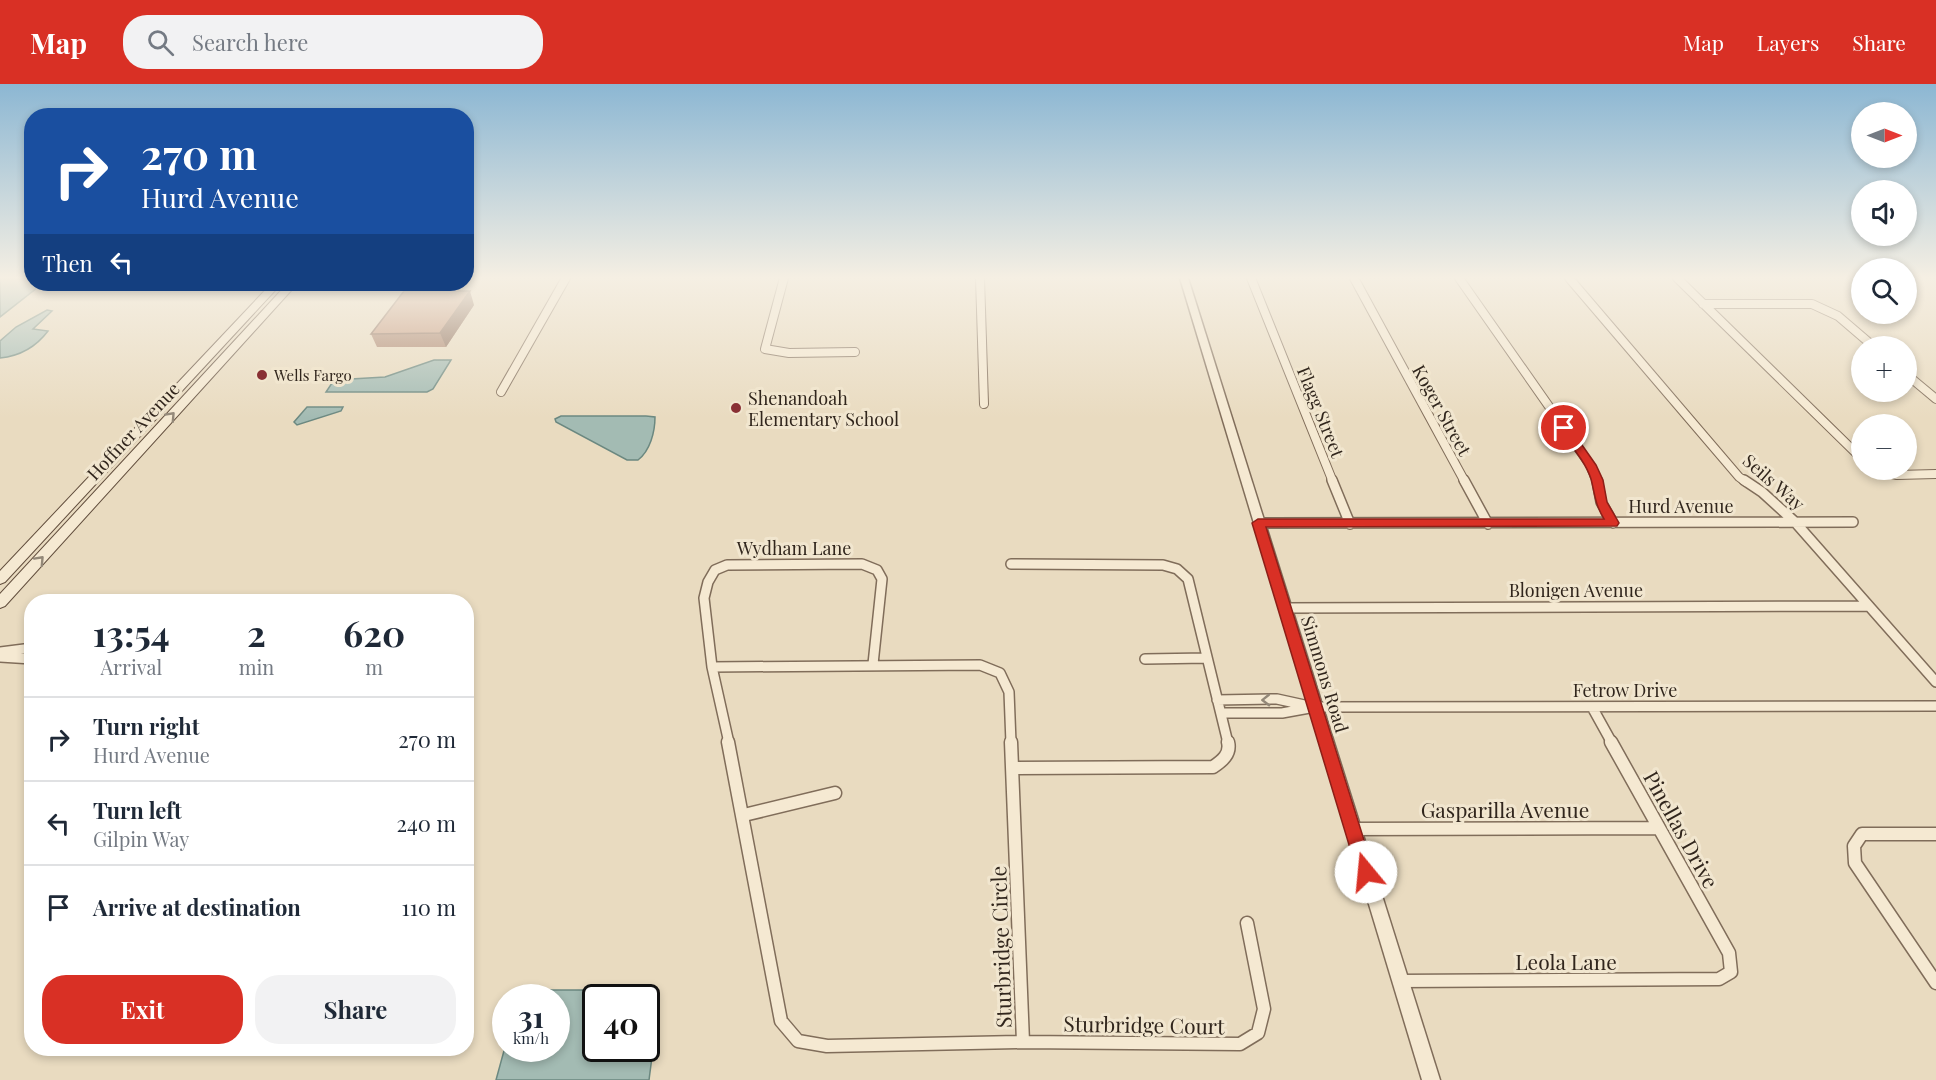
<!DOCTYPE html>
<meta charset="utf-8">
<style>
body{margin:0;font-family:"Playfair Display",serif;background:#f2f2f3;color:#1f2937;height:100vh;display:flex;flex-direction:column;font-size:22px;white-space:nowrap}
*{box-sizing:border-box;margin:0}
p{font-size:20px;color:#747a83}
.icon{flex:none;width:33px;height:33px;fill:none;stroke:currentColor;stroke-width:2;stroke-linecap:round;stroke-linejoin:round}
.map{position:relative;flex:1;overflow:hidden}
.sheet{position:absolute;left:24px;top:510px;width:450px;height:462px;display:flex;flex-direction:column;background:#fff;border-radius:24px;box-shadow:0 3px 9px #0003}
.sheet>*{flex:none}
.top-card{position:absolute;left:24px;top:24px;width:450px;height:183px;border-radius:24px;box-shadow:0 3px 9px #0003;background:#1a4fa0;color:#fff;overflow:hidden}
.needle{width:39px;rotate:90deg}
.tools{position:absolute;left:1851px;top:18px;display:grid;gap:12px}
.tools a{display:grid;place-items:center;width:66px;height:66px;border-radius:50%;background:#fff;box-shadow:0 3px 9px #0003;font-size:30px}
.speed{position:absolute;left:492px;top:900px;display:flex;gap:12px;font-size:30px;font-weight:700;text-align:center}
.speed>*{display:grid;place-content:center;width:78px;height:78px;border-radius:50%;background:#fff;box-shadow:0 3px 9px #0003;line-height:1}
.speed small{font-size:15px;font-weight:400}
.speed .limit{border:3px solid #111;border-radius:9px;background:#fff;color:#111}
.pin{position:absolute;display:grid;place-items:center;width:51px;height:51px;color:#fff;margin:-26px;border:3px solid #fff;border-radius:50%;box-shadow:0 2px 6px #0007}
.me{position:absolute;width:66px;margin:-33px;rotate:343deg;stroke-linejoin:round;filter:drop-shadow(0 0 4px #0008)}
.turn{display:flex;align-items:center;gap:21px;height:126px;padding:0 18px;font-size:27px}
.turn .icon{width:78px;height:78px;stroke-width:2.5}
.turn b{display:block;font-size:42px;line-height:51px}
.then{display:flex;align-items:center;height:57px;padding:0 18px;background:#0003;gap:12px;font-size:22px}
.eta{display:flex;justify-content:space-evenly;align-items:center;height:102px;text-align:center}
.eta b{font-size:36px;font-weight:700;line-height:42px}
.action{display:flex;gap:12px;margin-top:auto;padding:12px 18px}
.action a{flex:1;height:69px;border-radius:24px;background:#d93025;color:#fff;font-size:24px;font-weight:700;line-height:69px;text-align:center}
.action a+a{background:#f2f2f3;color:#1f2937}
ul{padding:0;list-style:none}
li{display:flex;align-items:center;gap:18px;height:84px;padding:0 18px;border-top:2px solid #e0e1e3}
li div{flex:1}
li b{display:block;font-size:22px}
li em{font-style:normal}
header{display:flex;align-items:center;gap:36px;box-sizing:border-box;height:84px;padding:0 30px;background:#d93025;color:#fff}
header strong{font-size:28px}
nav{display:flex;gap:33px;margin-inline-start:auto;font-size:21px}
.search{width:420px;height:54px;background:#f2f2f3;display:flex;align-items:center;gap:15px;box-sizing:border-box;padding:0 21px;border-radius:24px;color:#747a83;font-size:22px}
.map>svg:first-child{display:block}
.water{fill:#a3bbb3;stroke:#6b8880;stroke-width:1.5;fill-rule:evenodd}
.lines{fill:none;stroke-linecap:round;stroke-linejoin:round}
.minor-far2-casing{stroke:#806d5a;stroke-width:10}
.minor-far1-casing{stroke:#806d5a;stroke-width:12}
.minor-casing{stroke:#806d5a;stroke-width:15}
.tertiary-casing{stroke:#806d5a;stroke-width:3}
.secondary-casing{stroke:#624e3d;stroke-width:2}
.minor-far2{stroke:#f5e9d2;stroke-width:8}
.minor-far1{stroke:#f5e9d2;stroke-width:9}
.minor{stroke:#f5e9d2;stroke-width:12}
.tertiary{fill:#f5e9d2;fill-rule:evenodd}
.secondary{fill:#f5e9d2;fill-rule:evenodd}
.wall{fill:#a88069}
.shaded-wall{fill:#886855}
.building{fill:#c3957a;stroke:#886855;stroke-width:1.5}
.oneway{stroke:#938878}
.route{fill:#d93025;stroke:#8d1f18;stroke-width:1.5}
.poi-dot{fill:#893034;stroke:#f1e6cf;stroke-width:2}
.labels{text-anchor:middle;dominant-baseline:central;stroke-width:6;stroke-linejoin:round;paint-order:stroke}
.far-poi-label{font-size:15px;fill:#31261d;stroke:#f1e6cf;text-anchor:start}
.poi-label{font-size:18px;fill:#31261d;stroke:#f1e6cf;text-anchor:start}
.street-label{font-size:18px;fill:#31261d;stroke:#f1e6cf}
.near-street-label{font-size:21px;fill:#31261d;stroke:#f1e6cf}
</style>
<header>
<strong>Map</strong>
<div class="search"><svg class="icon" aria-label="search" viewBox="0 0 24 24"><circle cx="10" cy="10" r="6"/><path d="M15 15l6 6"/></svg>Search here</div>
<nav><a>Map</a><a>Layers</a><a>Share</a></nav>
</header>
<div class="map">
<svg width="1936" height="996" viewBox="0 0 1936 996">
<rect width="100%" height="100%" fill="#e9dbc0"/>
<path class="water" d="M0 194H31L32 200H42L0 233Z
M47 226 52 227 33 245 48 247C36 263 20 272 0 274V257L16 243Z
M434 276H451L433 305 427 308H326L334 296 385 293Z
M307 323H343L341 327 297 341 294 338Z
M561 332H646L655 333C655 348 650 367 638 376H627L556 338 555 335Z
M549 906H641L650 915 653 965 649 996H496L505 963 556 964V914L525 913 532 908ZM596 914H646V964H596Z"/>
<g class="lines">
<g class="minor-far2-casing">
<path id="minor-far2" d="M784 194 765 265 789 269 855 268
M980 194 984 320
M1251 194 1333 398
M1354 194 1465 398
M1459 194 1590 381 1597 398
M1569 194 1739 393 1746 398
M1677 194 1862 375
M1703 220H1812L1838 232 1873 262
M1906 290 1936 315
M501 308 566 194
M1875 386 1897 391 1936 390"/>
</g>
<g class="minor-far1-casing">
<path id="minor-far1" d="M1332 396 1350 440
M1464 396 1488 440
M1597 396 1601 418 1613 439
M1744 396 1762 408 1795 438 1936 598
M1258 439 1853 438
M1011 480 1163 481 1177 485 1188 495 1228 659
M1284 524 1869 522
M0 568 32 564
M0 573 32 575
M1145 575 1207 574
M712 583 980 581 1000 589 1009 608 1011 659
M1217 616 1277 615 1309 622
M1592 623 1612 659
M1221 629H1282L1315 623 1936 622
M729 659 712 583 704 514 708 498 715 486 727 481 862 480 877 486 882 495 873 580"/>
</g>
<g class="minor-casing">
<path id="minor" d="M728 658 781 937 798 957 827 962 1023 958 1240 960 1258 949 1264 925 1247 839
M1011 658 1023 958
M1013 684 1213 683C1222 677 1231 670 1228 658
M744 731 835 709
M1352 745 1659 744
M1936 750H1862L1854 762 1855 779 1936 899
M1399 897 1719 895 1731 888 1729 869 1611 658"/>
</g>
<g class="tertiary-casing">
<path id="tertiary" d="M1180 194H1188L1440 996H1422Z"/>
</g>
<g class="secondary-casing">
<path id="secondary" d="M271 200H281L5 498 0 500V487Z
M287 200H297L5 522 0 524V510Z"/>
</g>
<use href="#minor-far2" class="minor-far2"/>
<use href="#minor-far1" class="minor-far1"/>
<use href="#minor" class="minor"/>
<use href="#tertiary" class="tertiary"/>
<use href="#secondary" class="secondary"/>
</g>
<path class="wall" d="M474 221 446 263H377L371 250Z"/>
<path class="shaded-wall" d="M470 207 474 221 446 263 440 249Z"/>
<path class="building" d="M404 207H470L440 249 371 250Z"/>
<defs><path id="oneway-chevron" d="M-2-3.5L2.5 0L-2 3.5" fill="none" stroke-width="1.6" stroke-linecap="round" stroke-linejoin="round" transform="scale(1.5)"/></defs>
<g class="oneway">
<use href="#oneway-chevron" transform="translate(171 332) rotate(-47)"/>
<use href="#oneway-chevron" transform="translate(40 476) rotate(-47)"/>
<use href="#oneway-chevron" transform="translate(1266 616) rotate(179)"/>
</g>
<linearGradient id="sky" x2="0" y2="1"><stop stop-color="#8cb7d3"/><stop offset="0.58" stop-color="#f5efe3"/><stop offset="1" stop-color="#f5efe3" stop-opacity="0"/></linearGradient>
<rect width="1936" height="334" fill="url(#sky)"/>
<path class="route" d="M1564 340 1568 341 1596 381 1603 396 1607 418 1619 439 1617 442 1266 443 1374 788 1372 794 1366 796 1359 794 1252 439 1258 435H1604C1595 420 1595 411 1591 395 1585 376 1569 360 1558 344Z"/>
<g class="poi-dot">
<circle cx="262" cy="291" r="6"/>
<circle cx="736" cy="324" r="6"/>
</g>
<g class="labels">
<g class="far-poi-label">
<text x="274" y="291">Wells Fargo</text>
</g>
<g class="poi-label">
<text x="748" y="314">Shenandoah<tspan x="748" dy="21">Elementary School</tspan></text>
</g>
<g class="street-label">
<text transform="translate(1442 326) rotate(61)">Koger Street</text>
<text transform="translate(1321 328) rotate(68)">Flagg Street</text>
<text transform="translate(133 347) rotate(-47)">Hoffner Avenue</text>
<text transform="translate(1774 398) rotate(41)">Seils Way</text>
<text x="1681" y="422">Hurd Avenue</text>
<text x="794" y="464">Wydham Lane</text>
<text x="1576" y="506">Blonigen Avenue</text>
<text transform="translate(1325 590) rotate(73)">Simmons Road</text>
<text x="1625" y="606">Fetrow Drive</text>
</g>
<g class="near-street-label">
<text x="1505" y="725">Gasparilla Avenue</text>
<text transform="translate(1682 745) rotate(61)">Pinellas Drive</text>
<text transform="translate(1000 863) rotate(-92)">Sturbridge Circle</text>
<text x="1566" y="877">Leola Lane</text>
<text transform="translate(1144 940) rotate(1)">Sturbridge Court</text>
</g>
</g>
</svg>
<div class="tools">
<a><svg class="needle" viewBox="-14 -14 28 28"><path d="M0-13l5 13h-10z" fill="#e53935"/><path d="M0 13l5-13h-10z" fill="#747a83"/></svg></a>
<a><svg class="icon" aria-label="sound" viewBox="0 0 24 24"><path d="M4 9h4l5-4v14l-5-4H4zM17 9q2 3 0 6"/></svg></a>
<a><svg class="icon" aria-label="search" viewBox="0 0 24 24"><circle cx="10" cy="10" r="6"/><path d="M15 15l6 6"/></svg></a>
<a>+</a>
<a>−</a>
</div>
<div class="speed"><div>31<small>km/h</small></div><div class="limit">40</div></div>
<div class="pin" style="left:1564px;top:344px;background:#d93025"><svg class="icon" aria-label="arrive" viewBox="0 0 24 24"><path d="M6 21V4h12l-3 4 3 4H6"/></svg></div>
<svg class="me" style="left:1366px;top:788px" viewBox="-20 -20 40 40"><circle r="19" fill="#fff"/><path d="M0-13L10 11 0 6-10 11z" fill="#d93025"/></svg>
<div class="top-card">
<div class="turn"><svg class="icon" aria-label="right" viewBox="0 0 24 24"><path d="M7 20v-9h11M14 6l5 5-5 5"/></svg><div><b>270 m</b>Hurd Avenue</div></div>
<div class="then">Then<svg class="icon" aria-label="left" viewBox="0 0 24 24"><path d="M17 20v-9H6M10 6l-5 5 5 5"/></svg></div>
</div>
<section class="sheet">
<div class="eta">
<div><b>13:54</b><p>Arrival</p></div>
<div><b>2</b><p>min</p></div>
<div><b>620</b><p>m</p></div>
</div>
<ul>
<li><svg class="icon" aria-label="right" viewBox="0 0 24 24"><path d="M7 20v-9h11M14 6l5 5-5 5"/></svg><div><b>Turn right</b><p>Hurd Avenue</p></div><em>270 m</em></li>
<li><svg class="icon" aria-label="left" viewBox="0 0 24 24"><path d="M17 20v-9H6M10 6l-5 5 5 5"/></svg><div><b>Turn left</b><p>Gilpin Way</p></div><em>240 m</em></li>
<li><svg class="icon" aria-label="arrive" viewBox="0 0 24 24"><path d="M6 21V4h12l-3 4 3 4H6"/></svg><div><b>Arrive at destination</b></div><em>110 m</em></li>
</ul>
<div class="action"><a>Exit</a><a>Share</a></div>
</section>
</div>
